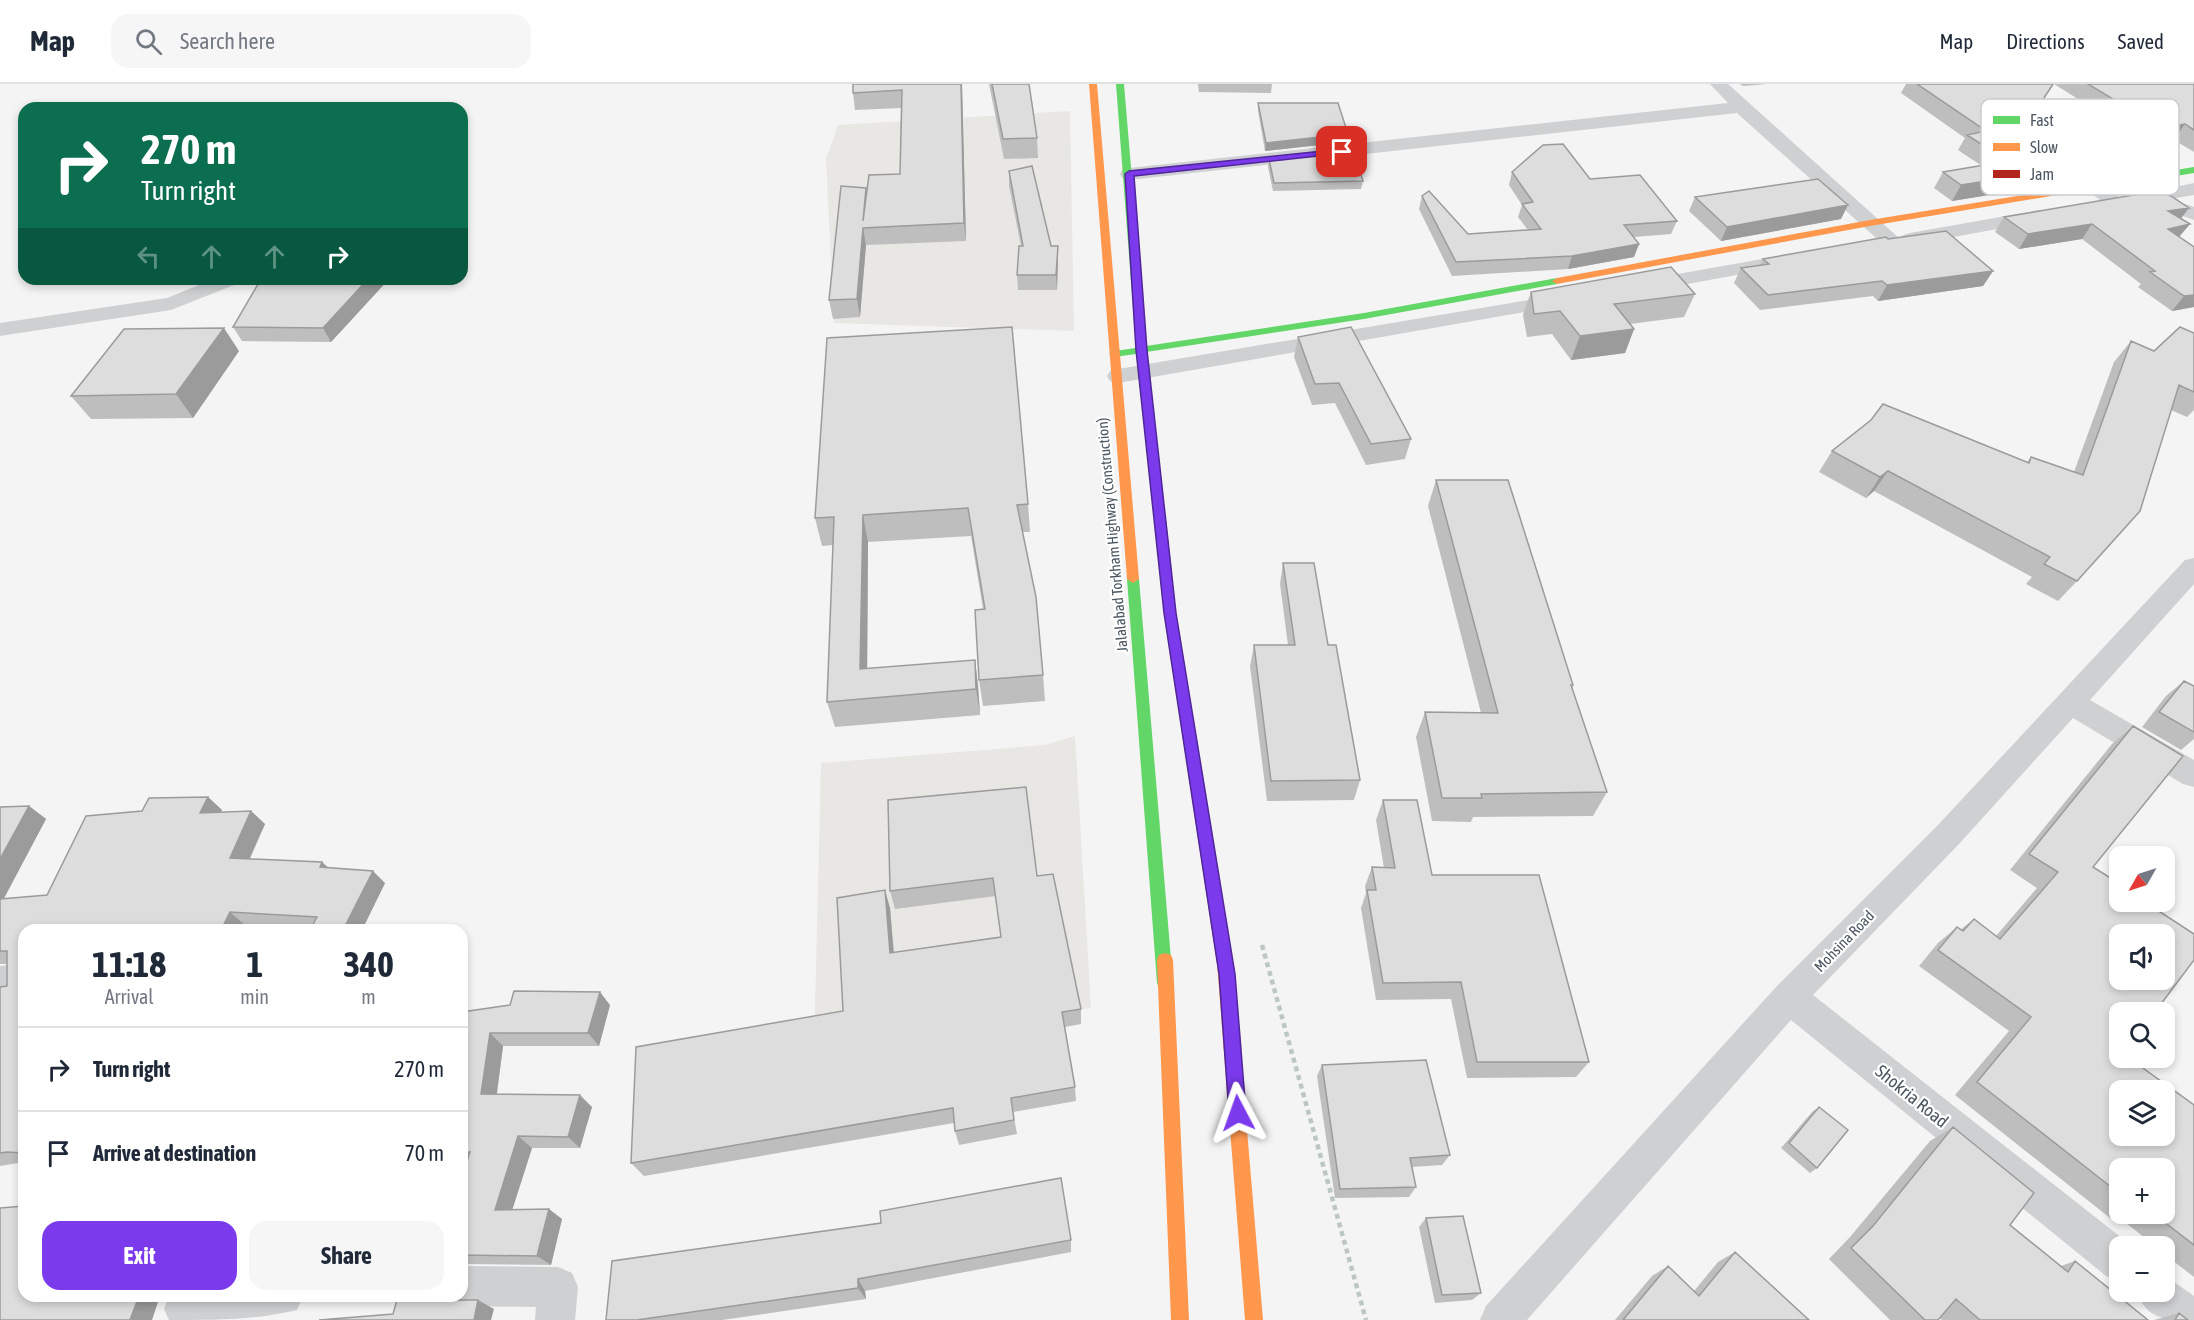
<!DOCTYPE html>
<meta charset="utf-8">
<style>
body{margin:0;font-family:"Asap Condensed",sans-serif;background:#f6f6f7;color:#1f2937;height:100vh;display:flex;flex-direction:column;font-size:22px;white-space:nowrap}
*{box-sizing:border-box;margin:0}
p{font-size:20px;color:#747a83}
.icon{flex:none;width:33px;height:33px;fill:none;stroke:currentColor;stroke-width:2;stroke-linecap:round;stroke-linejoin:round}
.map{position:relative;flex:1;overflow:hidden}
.sheet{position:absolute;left:18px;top:840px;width:450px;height:378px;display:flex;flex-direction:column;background:#fff;border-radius:18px;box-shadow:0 3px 9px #0003}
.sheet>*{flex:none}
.hud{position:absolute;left:18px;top:18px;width:450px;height:183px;border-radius:18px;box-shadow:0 3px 9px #0003;background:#0b6e4f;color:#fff;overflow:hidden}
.needle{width:39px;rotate:231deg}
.tools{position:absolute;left:2109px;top:762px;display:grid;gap:12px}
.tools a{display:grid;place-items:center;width:66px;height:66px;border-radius:12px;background:#fff;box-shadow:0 3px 9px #0003;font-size:30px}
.pin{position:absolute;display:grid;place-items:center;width:51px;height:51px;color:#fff;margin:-26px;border-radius:12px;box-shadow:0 3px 9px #0006}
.me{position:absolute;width:66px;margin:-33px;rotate:356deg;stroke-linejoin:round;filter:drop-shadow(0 0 4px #0008)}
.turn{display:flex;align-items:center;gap:21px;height:126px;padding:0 24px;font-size:27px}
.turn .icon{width:78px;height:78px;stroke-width:2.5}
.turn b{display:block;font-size:42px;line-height:51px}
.lanes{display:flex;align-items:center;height:57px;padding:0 24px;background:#0003;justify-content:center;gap:30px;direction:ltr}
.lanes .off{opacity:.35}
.eta{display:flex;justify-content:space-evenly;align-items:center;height:102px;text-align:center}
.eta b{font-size:36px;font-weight:700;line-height:42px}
.primary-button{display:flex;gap:12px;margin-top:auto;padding:12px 24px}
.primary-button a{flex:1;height:69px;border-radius:18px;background:#7c3aed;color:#fff;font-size:24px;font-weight:700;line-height:69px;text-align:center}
.primary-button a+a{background:#f6f6f7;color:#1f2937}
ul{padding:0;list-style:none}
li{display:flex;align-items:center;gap:18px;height:84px;padding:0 24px;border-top:2px solid #e0e1e3}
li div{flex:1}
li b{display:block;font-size:22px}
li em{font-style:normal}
header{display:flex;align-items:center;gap:36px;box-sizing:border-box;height:84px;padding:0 30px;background:#fff;border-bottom:2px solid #e0e1e3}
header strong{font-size:28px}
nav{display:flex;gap:33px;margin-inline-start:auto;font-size:21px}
.search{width:420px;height:54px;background:#f6f6f7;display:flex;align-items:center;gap:15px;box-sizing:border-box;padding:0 21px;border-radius:18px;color:#747a83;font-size:22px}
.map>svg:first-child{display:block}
.commercial{fill:#e8e7e3}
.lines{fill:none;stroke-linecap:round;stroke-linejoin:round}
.path{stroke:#bcc7c4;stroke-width:4.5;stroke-dasharray:5 4;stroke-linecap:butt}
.street{fill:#ced0d2;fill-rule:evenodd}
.fast{fill:#63d668;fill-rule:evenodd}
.slow{fill:#ff974d;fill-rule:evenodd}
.jam{fill:#b3261e;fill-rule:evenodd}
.wall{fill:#bebebf;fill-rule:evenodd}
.shaded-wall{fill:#9b9b9b}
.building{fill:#ddddde;stroke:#9b9b9b;stroke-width:1.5;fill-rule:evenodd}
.route{fill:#7c3aed;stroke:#51269a;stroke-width:1.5}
.labels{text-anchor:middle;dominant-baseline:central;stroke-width:4.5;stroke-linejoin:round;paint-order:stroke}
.street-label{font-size:15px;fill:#4a5661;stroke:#fff}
.near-street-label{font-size:18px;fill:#4a5661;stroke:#fff}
.key{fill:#fff;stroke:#c9ccd0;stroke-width:1.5}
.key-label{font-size:16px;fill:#4a5661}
</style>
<header>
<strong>Map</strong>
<div class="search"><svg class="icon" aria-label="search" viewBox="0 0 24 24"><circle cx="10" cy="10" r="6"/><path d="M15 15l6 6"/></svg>Search here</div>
<nav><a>Map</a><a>Directions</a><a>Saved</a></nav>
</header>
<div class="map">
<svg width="2194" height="1236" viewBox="0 0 2194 1236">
<rect width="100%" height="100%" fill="#f4f4f4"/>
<path class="commercial" d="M1070 27 1074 247 834 239 826 75 838 41Z
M1075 652 1091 924 814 967 821 679 1045 661Z"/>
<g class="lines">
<path class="path" d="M1262 861 1366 1236"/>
<path class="street" d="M1710 0H1728L1899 154 1902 158 1899 162H1885L1737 29 1129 96 1122 94 1120 90 1122 86 1129 84 1728 19Z
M2092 97 2099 99 2121 114 2194 99V111L2171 115 2194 123V136L2148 119 2124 121 2116 125 2109 123 2083 103 2085 99Z
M2039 126 2046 128 2049 132 2046 136 1910 161 1903 159 1900 155 1903 151 1910 149Z
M1779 172 1786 174 1789 178 1786 182 1644 208 1637 206 1634 202 1637 198 1644 196Z
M214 195H242L239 199 171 226 0 252V239L167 214Z
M1564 210 1571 212 1574 216 1571 220 1118 299 1110 297 1107 292 1110 287 1118 285Z
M2194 474V500L2090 616 2194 676V703L2183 700 2073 634 1959 760 1813 911 2132 1162H2120V1197L2106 1192 1791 936 1527 1236H1480L1486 1222 1777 902 1937 742 2185 476Z
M24 880V912L0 914V882Z
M462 1182 558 1183 572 1189 578 1203 575 1236H535L536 1223 462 1222 448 1216 446 1212H462Z
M2164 1191 2194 1212V1236C2166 1236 2147 1236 2137 1208H2164Z
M169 1212H303L297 1226C258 1236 210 1236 169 1236L164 1225Z"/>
<path class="fast" d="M1116 0H1124L1146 262 1364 229 1557 194 1562 197 1557 200 1364 235 1146 268 1166 436 1164 439H1156L1136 270 1114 273 1109 270 1114 267 1136 264Z
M2194 83V89L2072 109 2068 106 2072 103Z
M1133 491 1139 495 1173 899 1171 904 1165 906 1159 904 1157 899 1127 495Z"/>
<path class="slow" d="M1089 0H1097L1139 495 1133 499 1127 495Z
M2072 103 2076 106 2075 108 1870 142 1557 200 1552 197 1557 194 1870 136Z
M1165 869 1171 871 1173 876 1189 1236H1171L1157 876 1159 871Z
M1225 872 1231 874 1233 879 1263 1236H1245L1217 879 1219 874Z"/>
<path class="jam" d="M1160 432 1166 436 1176 529 1233 879 1231 884 1225 886 1219 884 1217 879 1164 529 1154 436Z"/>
</g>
<path class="wall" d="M962 0 966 157 866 161 860 233 833 235 829 216 867 109 900 90 901 24 855 26 853 9Z
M989 0H1029L1037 54 1038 74 1004 75Z
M1198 0H1272L1271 9 1199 8Z
M1740 0H1767L1743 2Z
M1906 0H2054L2038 24 2119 76 2108 92 1952 117 1934 104 1943 88 1982 82 1958 66 1965 54 1901 9Z
M2054 0H2194V68L2174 56 2150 60Z
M1258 19 1348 50 1347 58 1265 67 1258 27Z
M1269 75 1363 97 1361 105 1273 107 1268 83Z
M1009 87 1051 162H1058L1057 206H1018L1017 191 1021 162 1009 102Z
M1512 88 1590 95 1677 137 1671 150 1634 153 1639 160 1634 173 1568 185 1452 192 1419 125 1422 112 1468 150 1528 146 1518 133 1522 121 1509 101Z
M1695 113 1841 135 1721 157 1689 127Z
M2189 124 2181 135 2190 140 2179 153 2194 223 2172 227 2138 203 2141 200 2082 155 2019 165 1995 148 2004 133Z
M1888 155 1993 187 1983 202 1878 217 1873 212 1760 226 1734 199 1741 184 1760 181 1763 175Z
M389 195 331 258 242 257 233 243Z
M1531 208 1695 210 1684 233 1630 240 1634 245 1625 269 1571 276 1552 250 1527 253 1523 231Z
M2194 249V326L2187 333 2171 326 2077 497 2058 517 2026 500 2032 493 1874 407 1866 414 1819 388 1832 367 2027 378 2031 373 2074 388 2114 278 2131 257 2154 267Z
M1298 253 1411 355 1405 375 1366 381 1335 319 1312 321 1294 273Z
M239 267 193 334 91 335 71 312Z
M1436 396 1573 601 1572 604 1607 708 1593 732 1473 733 1471 738 1432 737 1416 653 1425 628 1481 629 1428 422Z
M1028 420 1030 448H1022L1043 591 1045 617 983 622 979 596 983 525 971 452 868 458 867 585 975 576 978 602 980 631 835 643 827 618 833 461 822 462 815 434Z
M1283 479 1328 561 1360 696 1354 716 1267 717 1250 582 1254 561H1288L1280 500Z
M2184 597 2194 602V655L2181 666 2142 643 2166 612Z
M2133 642 2093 783 2120 974 2194 1021V1193L2164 1170V1162H2155L2116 1131 2110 1134 1955 1011 2009 947 1919 882 1938 859 1957 843 1960 846 1974 835 1996 852 2037 804 2010 786 2112 660ZM2120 1084 2164 1130H2120Z
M208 713 222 726 221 728 251 727 265 740 250 775 322 778 328 783 385 799 362 846H310L311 844 245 841 24 846V1078L0 1082V903L7 902V880H0V723L29 722 46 735 3 815 47 811 142 727Z
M888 716 1037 792 1081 925V940L1065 943 1075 1003 1076 1017 1013 1028 1017 1050 959 1061 955 1047 954 1039 644 1092 631 1079 843 927 890 824 894 869 1001 853 996 812 895 825 890 807Z
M1383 716 1432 791 1589 978 1576 993 1467 994 1451 915 1376 916 1361 824 1366 809 1365 802 1372 783 1384 784 1376 736Z
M610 921 599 962H503L497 1010 592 1023 580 1064H532L512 1126 562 1135 551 1181 462 1180V1092L466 1081H462V928Z
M1322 981 1450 1071 1442 1081 1412 1083 1416 1103 1409 1113 1335 1114 1317 992Z
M1819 1023 1817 1084 1810 1089 1781 1064 1812 1028Z
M1953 1043 2010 1141 2061 1182 2075 1177 2148 1236H1942L1940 1234 1938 1236H1890L1829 1175 1850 1153 1930 1057Z
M1426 1134 1481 1209 1472 1216 1435 1219 1419 1143Z
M1071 1156V1168L865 1207 866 1215 722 1236H606Z
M1735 1168 1809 1236H1615L1652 1192 1668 1182 1694 1207 1718 1178Z
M2179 1229 2188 1236H2154Z"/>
<path class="shaded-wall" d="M961 0H962L966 157 964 139Z
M2185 40 2174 56 2150 60 2161 44Z
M1348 50 1347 58 1265 67 1266 59Z
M2119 76 2108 92 1952 117 1961 101Z
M1848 121 1841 135 1721 157 1727 143Z
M2189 124 2178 138 2168 127Z
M2092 140 2082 155 2019 165 2028 150Z
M2190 140 2178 154 2168 145Z
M863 144 866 161 860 233 857 215Z
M1639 160 1634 173 1568 185 1572 172Z
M1058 162V177L1057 206 1056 191Z
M1993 187 1983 202 1878 217 1887 201Z
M368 195H389L331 258 323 244Z
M2194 211V223L2172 227 2184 212Z
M224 244 239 267 193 334 176 310Z
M1634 245 1625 269 1571 276 1580 252Z
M1888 387 1874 407 1866 414 1880 393Z
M863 431 868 458 867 611 860 585Z
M975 576 978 602 980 631 976 605Z
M208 713 222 726 214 742 200 729Z
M29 722 46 735 0 822V775Z
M251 727 265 740 244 786 230 774Z
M322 778 335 791 320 783Z
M373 787 385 799 362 846H343Z
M885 806 890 824 895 886 890 869Z
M230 828 245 841 242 846H221Z
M600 908 610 921 599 962 588 949Z
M490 949 503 962 495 1022 481 1010Z
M580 1011 592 1023 580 1064 568 1053Z
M518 1052 532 1064 509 1136 495 1126Z
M549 1125 562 1135 551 1181 537 1172Z
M858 1195 865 1207 866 1215 858 1204Z
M139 1212H160L152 1236H130Z
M436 1212H445L446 1217Z
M478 1216 494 1225 491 1236H474Z"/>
<path class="building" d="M853 0H961L964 139 863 144 857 215 829 216 841 102 866 104 863 137 869 91 900 90 902 6 853 9Z
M992 0H1029L1037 54 1003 55Z
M1917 0H2053L2038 23 2119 76 1961 101 1943 88 2008 77 1967 51 1986 47Z
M2088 0H2194V46L2185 40 2161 44Z
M1258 19H1338L1348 50 1266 59Z
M1563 60 1590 95 1640 91 1677 137 1624 141 1639 160 1572 172 1456 178 1422 112 1429 107 1468 150 1541 145 1522 120 1533 118 1512 88 1543 61Z
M1353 66 1363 97 1274 99 1269 75Z
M1032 82 1051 162H1058L1056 191H1017L1019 162H1023L1009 87Z
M1818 95 1848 121 1727 143 1695 113Z
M2157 107 2171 112 2189 124 2168 127 2190 140 2168 145 2194 163V211L2184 212 2150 188 2155 187 2092 140 2028 150 2004 133Z
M1946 147 1993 187 1887 201 1882 197 1768 211 1741 184 1769 180 1763 175 1886 153 1888 155Z
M1671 183 1695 210 1614 220 1634 245 1580 252 1560 227 1534 230 1531 208Z
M261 195H368L323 244 233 243Z
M1012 243 1028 420 1017 421 1036 513 1043 591 979 596 975 526 985 525 968 424 863 431 860 585 975 576 976 605 827 618 834 433 815 434 827 254Z
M1351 243 1411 355 1371 360 1339 299 1315 300 1298 253Z
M2180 243 2194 249V308L2179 301 2140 427 2077 497 2044 480 2050 473 1888 387 1880 393 1832 367 1871 336 1883 320 2029 379 2031 373 2083 391 2131 257 2154 267Z
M224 244 176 310 71 312 124 245Z
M1436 396H1508L1573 601H1571L1607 708 1481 710 1482 714H1442L1425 628 1498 629Z
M1283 479H1314L1328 561H1336L1360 696 1271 697 1254 561H1295Z
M2184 597 2194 602V648L2159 628Z
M2133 642 2183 672 2093 783 2120 800V818H2145L2194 850V876L2155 928H2120V974H2129L2194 1021V1161L2154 1130H2164V1084H2120V1110L1977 998 2031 933 1938 866 1957 843 1963 847 1974 835 2000 855 2058 788 2029 770ZM2120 850H2164V896H2120ZM2120 1006H2164V1052H2120Z
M1026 703 1037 792 1053 790 1081 925 1062 928 1075 1003 1011 1014 1014 1036 955 1047 953 1024 631 1079 636 963 843 927 837 814 885 806 890 869 1001 853 993 794 890 807 888 716Z
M208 713 200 729 251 727 230 774 322 778 320 783 373 787 343 846H310L317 833 230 828 221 846H24V1069L7 1068 0 1069V903L7 902V867H0V815L47 811 86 732 142 727 149 714Z
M1383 716H1417L1432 791H1539L1589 978H1477L1461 898 1383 899 1367 806H1376L1372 783 1395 784Z
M29 722 0 775V723Z
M514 907 600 908 588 949H490L481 1010 580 1011 568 1053 518 1052 495 1126 549 1125 537 1172 462 1171V1092L470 1068 462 1069V928L510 921Z
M1426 976 1450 1071 1410 1074 1416 1103 1340 1105 1322 981Z
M1819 1023 1848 1046 1817 1084 1789 1059Z
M1953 1043 2034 1109 2010 1141 2068 1188 2075 1177 2148 1236H1980L1956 1215 1938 1236H1925L1851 1164 1873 1142Z
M1061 1094 1071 1156 858 1195V1204L637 1236H606L612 1177 881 1139 880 1127Z
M24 1122V1212H139L130 1236H0V1124Z
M1463 1132 1481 1209 1442 1211 1426 1134Z
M1735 1168 1809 1236H1623L1668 1182 1699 1212Z
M398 1212H437L446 1216H478L474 1236H319L393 1230Z
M2179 1229 2188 1236H2175Z"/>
<path class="route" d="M1342 65 1345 66V69L1134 92 1147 266 1176 529 1235 890 1246 1029 1244 1035 1238 1037 1232 1035 1229 1029 1219 890 1164 529 1136 266 1125 90 1129 87Z"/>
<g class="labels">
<g class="street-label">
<text transform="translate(1112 451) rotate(-95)">Jalalabad Torkham Highway (Construction)</text>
<text transform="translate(1844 857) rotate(-46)">Mohsina Road</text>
</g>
<g class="near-street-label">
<text transform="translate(1912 1012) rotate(39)">Shokria Road</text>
</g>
</g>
<rect x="1981" y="15" width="198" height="96" rx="9" class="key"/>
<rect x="1993" y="32" width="27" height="8" fill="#63d668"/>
<rect x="1993" y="59" width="27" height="8" fill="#ff974d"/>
<rect x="1993" y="86" width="27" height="8" fill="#b3261e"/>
<g class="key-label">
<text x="2030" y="42">Fast</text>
<text x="2030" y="69">Slow</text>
<text x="2030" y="96">Jam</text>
</g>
</svg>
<div class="tools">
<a><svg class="needle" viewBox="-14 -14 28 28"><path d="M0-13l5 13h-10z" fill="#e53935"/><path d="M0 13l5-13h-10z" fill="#747a83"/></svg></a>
<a><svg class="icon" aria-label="sound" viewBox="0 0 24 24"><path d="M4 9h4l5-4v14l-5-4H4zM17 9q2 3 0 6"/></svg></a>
<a><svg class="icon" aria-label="search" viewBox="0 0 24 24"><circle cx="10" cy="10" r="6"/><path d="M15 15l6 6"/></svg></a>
<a><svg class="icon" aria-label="layers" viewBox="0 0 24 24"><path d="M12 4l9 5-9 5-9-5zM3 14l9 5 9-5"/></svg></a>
<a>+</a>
<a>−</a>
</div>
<div class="pin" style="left:1342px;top:68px;background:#d93025"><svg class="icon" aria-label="arrive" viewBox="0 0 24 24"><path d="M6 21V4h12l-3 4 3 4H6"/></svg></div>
<svg class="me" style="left:1238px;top:1029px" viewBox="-20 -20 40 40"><path d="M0-17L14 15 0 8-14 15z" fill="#7c3aed" stroke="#fff" stroke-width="4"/></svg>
<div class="hud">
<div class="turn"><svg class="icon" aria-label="right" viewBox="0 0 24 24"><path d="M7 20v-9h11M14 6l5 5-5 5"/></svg><div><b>270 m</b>Turn right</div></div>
<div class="lanes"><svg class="icon off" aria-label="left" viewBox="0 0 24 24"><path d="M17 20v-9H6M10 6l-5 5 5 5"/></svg><svg class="icon off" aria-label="ahead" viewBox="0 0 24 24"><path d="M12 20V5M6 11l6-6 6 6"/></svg><svg class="icon off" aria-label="ahead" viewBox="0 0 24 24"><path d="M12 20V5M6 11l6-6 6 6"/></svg><svg class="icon" aria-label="right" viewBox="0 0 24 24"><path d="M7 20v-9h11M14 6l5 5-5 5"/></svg></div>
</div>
<section class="sheet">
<div class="eta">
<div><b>11:18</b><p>Arrival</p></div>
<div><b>1</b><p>min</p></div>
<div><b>340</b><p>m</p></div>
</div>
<ul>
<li><svg class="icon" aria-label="right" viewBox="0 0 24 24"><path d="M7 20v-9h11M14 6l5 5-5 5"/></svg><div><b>Turn right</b></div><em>270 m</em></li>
<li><svg class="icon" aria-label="arrive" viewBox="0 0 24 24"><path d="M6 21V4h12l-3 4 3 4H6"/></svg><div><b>Arrive at destination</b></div><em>70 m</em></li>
</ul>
<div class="primary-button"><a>Exit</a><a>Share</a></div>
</section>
</div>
